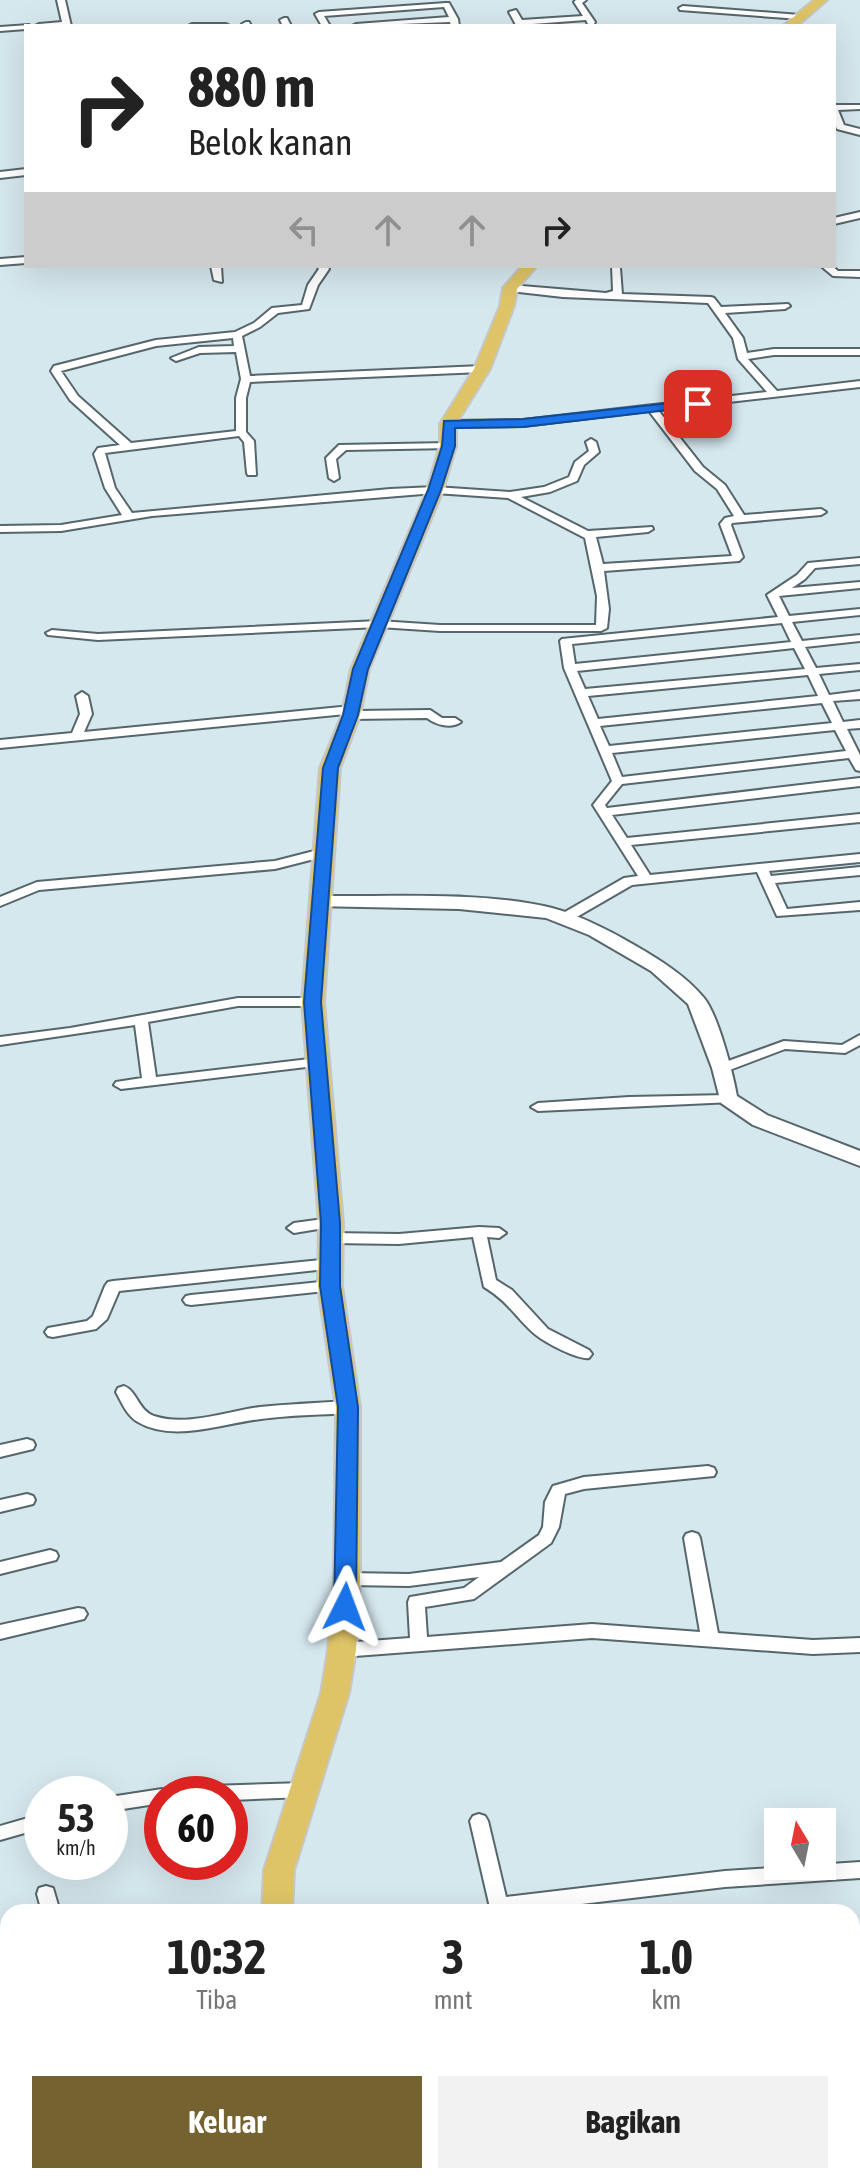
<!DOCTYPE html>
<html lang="id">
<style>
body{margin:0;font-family:"Asap Condensed",sans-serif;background:#f2f2f2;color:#222;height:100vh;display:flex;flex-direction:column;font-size:30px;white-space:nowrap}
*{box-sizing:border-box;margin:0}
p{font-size:26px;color:#767676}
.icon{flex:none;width:44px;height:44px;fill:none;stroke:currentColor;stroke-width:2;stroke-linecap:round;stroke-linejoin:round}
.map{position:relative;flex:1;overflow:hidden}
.sheet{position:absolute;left:0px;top:1904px;width:860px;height:280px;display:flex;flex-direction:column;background:#fff;border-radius:24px 24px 0 0;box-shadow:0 8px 32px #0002}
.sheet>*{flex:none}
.top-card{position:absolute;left:24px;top:24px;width:812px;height:244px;border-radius:0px;box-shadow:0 8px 32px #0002;background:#fff;color:#222;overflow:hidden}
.needle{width:52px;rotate:350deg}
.controls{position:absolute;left:764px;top:1808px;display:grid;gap:16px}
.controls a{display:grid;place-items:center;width:72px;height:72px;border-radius:0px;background:#fff;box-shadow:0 8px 32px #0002;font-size:40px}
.speed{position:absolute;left:24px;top:1776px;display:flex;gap:16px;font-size:40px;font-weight:700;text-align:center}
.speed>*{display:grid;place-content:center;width:104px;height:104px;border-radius:50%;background:#fff;box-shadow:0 8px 32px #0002;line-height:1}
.speed small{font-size:20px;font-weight:400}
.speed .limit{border:12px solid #d22;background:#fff;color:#111}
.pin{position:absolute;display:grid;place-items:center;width:68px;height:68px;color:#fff;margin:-34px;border-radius:16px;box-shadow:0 4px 12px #0006}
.me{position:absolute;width:88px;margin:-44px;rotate:3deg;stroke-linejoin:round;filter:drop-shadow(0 0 6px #0008)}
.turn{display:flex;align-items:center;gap:28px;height:168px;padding:0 32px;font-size:36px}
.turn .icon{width:104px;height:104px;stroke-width:2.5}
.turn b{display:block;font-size:56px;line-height:68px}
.lanes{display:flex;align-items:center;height:76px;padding:0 32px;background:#0003;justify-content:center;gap:40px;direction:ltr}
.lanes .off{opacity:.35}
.eta{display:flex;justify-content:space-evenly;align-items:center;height:136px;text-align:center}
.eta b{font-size:48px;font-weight:700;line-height:56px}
.button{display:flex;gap:16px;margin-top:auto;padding:16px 32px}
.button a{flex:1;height:92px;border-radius:0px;background:#756231;color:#fff;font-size:32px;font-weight:700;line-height:92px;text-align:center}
.button a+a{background:#f2f2f2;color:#222}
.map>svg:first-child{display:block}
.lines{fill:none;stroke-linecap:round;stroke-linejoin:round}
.street-casing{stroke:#56666b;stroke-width:4}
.secondary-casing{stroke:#56666b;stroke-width:4}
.primary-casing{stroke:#c5c7c8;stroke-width:4}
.street{fill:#fff;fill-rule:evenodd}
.secondary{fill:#fff;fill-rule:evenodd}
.primary{fill:#dfc467;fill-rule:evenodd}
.route{fill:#1a73e8;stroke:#114b97;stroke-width:2}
</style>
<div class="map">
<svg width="860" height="2184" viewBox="0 0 860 2184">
<rect width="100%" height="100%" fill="#d5e8ee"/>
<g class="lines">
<g class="street-casing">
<path id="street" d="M57 0H65L71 26H35L39 24 62 22Z
M576 0H586L582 3 595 22 594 24H588L586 20 519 25H516L509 12 516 10 522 20 583 16 574 2Z
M446 3H449L458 19 459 26H451L450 22 352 26 356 24 449 17 444 7 324 16 330 26H322L315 14 319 12Z
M683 6 800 15 804 17 800 19 680 10 679 8Z
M284 18H287L291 26H283L280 20Z
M246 22H249L251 26H243L242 24Z
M192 24H226L230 26H188Z
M29 25 26 26V29L0 31V27Z
M834 105H860V109L838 110 844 125 860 129V135L837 129 834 122Z
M26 169V175L0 178V172Z
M860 212V218L834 224V218Z
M26 257V263L0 265V259Z
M211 266H221L222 282 214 280Z
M317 266H327L329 269 318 285 309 309 278 313 260 327 242 336 250 376 482 366 487 369 482 372 250 382 246 398V432L254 441 256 475H248L247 473 244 442 239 436 105 453 115 488 132 513 390 489 435 487 510 492 544 487 569 477 575 462 589 451 586 442 591 439 596 442 599 452 584 465 577 481 550 492 521 497 588 531 652 527 653 529 648 532 596 537 603 564 732 556 720 524 725 518 734 516 717 489 695 471 649 411 523 426 448 427 443 424 448 421 523 420 767 392 738 359 733 338 708 303 563 297 510 291 505 288 510 285 606 293 613 291 612 266 620 268 622 294 711 297 714 298 721 307 788 304 790 306 785 309 725 313 743 338 747 353 774 349H860V355H774L748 359 777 391 860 381V387L658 410 703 467 725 485 744 515 821 509 826 512 821 515 732 523 731 525 743 557 739 561 604 571 609 609 607 628 601 631H440L379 627 98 640 48 635 46 633 52 630 98 634 379 621 440 625H596L597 596 585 538 508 498 435 493 152 516 61 531 0 532V526L61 525 122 515 105 488 94 454 98 448 120 445 70 400 51 371 54 366 156 340 235 332 254 323 272 308 302 305 308 285 319 269ZM233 338 234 346 199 347 171 358 176 361 200 353 236 352 241 379 236 398V431L131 443 78 396 61 371 156 346Z
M821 266H832L838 271H860V277L833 276Z
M448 443 452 444V448L346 450 336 459 339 478 334 481 329 478 326 458 339 445Z
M860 558V564L815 568 805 579 792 588 860 582V588L779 596 789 616 860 609V615L792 622 802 641 860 635V641L805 647 816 668 860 664V670L819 674 829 695 860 691V699L833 701 843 722 860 720V728L847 729 860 755V771L856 770 849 758 622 784 605 805 607 808 860 778V786L612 815 627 838 860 814V822L631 845 650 875 860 854V862L769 871 771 876 860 867V875L775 883 787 909 860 902V910L777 916 757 872 632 885 568 922H558L556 919 558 916 624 878 638 876 593 805 612 781 564 668 560 641 562 639 778 617 767 595 797 575 808 563ZM782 623 791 642 575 664 572 644ZM794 648 805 669 585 689 577 671ZM808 675 818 696 598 719 588 696ZM822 703 832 723 609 746 600 726ZM835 730 846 751 622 777 612 753Z
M82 692 88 696 92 714 84 732 351 706 355 707 356 711 430 710 442 718H455L461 722C451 729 436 725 427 718L351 719 347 718 346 714 0 748V740L72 733 80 714 76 696Z
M326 848 330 849 332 852 330 855 275 869 39 890 0 906V897L37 882 275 861Z
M238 998H313L320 1002 313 1006H238L148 1022 156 1077 318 1058 325 1062 323 1065 121 1089 114 1085 116 1082 142 1078 135 1025 0 1045V1037L70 1028Z
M860 1035V1045L845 1053 785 1049 727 1071H717L715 1068 717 1065 784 1041 842 1045Z
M728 1095 735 1099 733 1102 538 1111 531 1107 538 1103 629 1097Z
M331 1218 336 1220 338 1223 336 1226 294 1233 287 1228 294 1223Z
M479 1227 499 1228 506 1233 499 1238 487 1237 496 1280 512 1290 548 1329 589 1350 592 1354 589 1358C578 1360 546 1343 536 1335 516 1318 509 1302 484 1287L473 1237 399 1244 330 1243 323 1238 330 1233 399 1234Z
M331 1259 338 1264 336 1268 119 1291 107 1319 96 1329 53 1337 48 1336 45 1332 48 1328 87 1321 93 1316 105 1286 108 1282 113 1281Z
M330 1281 335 1282 338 1286 335 1290 191 1305 186 1304 183 1300 186 1296 191 1295Z
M124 1386C137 1391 138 1410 154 1416 187 1427 227 1411 260 1407 289 1404 319 1403 348 1401L354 1403 356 1407 354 1411 348 1413C319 1415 290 1415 261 1419 223 1423 174 1443 138 1422 127 1416 122 1403 116 1392L118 1388Z
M27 1439 33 1441 35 1445 33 1449 0 1457V1445Z
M708 1466 714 1468 716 1472 714 1476 584 1489 565 1494 559 1527 551 1543 474 1599 425 1607 427 1637 592 1624 700 1632 684 1538 686 1534 692 1532 698 1534 700 1538 718 1633 813 1640 860 1638V1652L813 1654 592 1638 342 1657 336 1655 333 1650 336 1645 342 1643 410 1638 408 1602 410 1597 464 1588 479 1577 409 1586 347 1585 341 1583 339 1579 341 1575 347 1573 409 1574 501 1562 539 1535 543 1527 545 1502 553 1486 584 1477Z
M27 1494 33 1496 35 1500 33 1504 0 1512V1500Z
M50 1550 56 1552 58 1556 56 1560 0 1574V1562Z
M78 1608 84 1609 87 1614 84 1619 0 1639V1625Z
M304 1783 310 1785 313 1790 310 1795 304 1797 230 1800V1794H162V1803L110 1811V1797L162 1789 169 1793 172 1789 178 1787Z
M42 1814V1828L0 1840V1826Z
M479 1814 485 1816 488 1821 506 1897 725 1871 860 1862V1878L725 1887 514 1912H491L470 1821 473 1816Z
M46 1886 53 1888 60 1912H42L37 1894 39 1888Z
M852 1942H860V1958H852Z
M0 2062 8 2067V2111L0 2106Z
M852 2079 860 2084V2133L852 2128Z
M467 2176H487L488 2184H468Z
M525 2176H573L570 2183 566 2184H518L521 2177Z"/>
</g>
<g class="secondary-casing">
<path id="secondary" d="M320 896C391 897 484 891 552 908 582 916 610 931 636 946 660 960 686 976 704 998 718 1015 733 1073 737 1096L767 1115 860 1151V1166L753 1125 721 1103 712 1068 688 1004 651 971 589 935 546 918 459 909 313 906 311 902 313 898Z"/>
</g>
<g class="primary-casing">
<path id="primary" d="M814 0H827L797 26H783Z
M522 266H537L517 289 514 306 490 369 456 424V446L443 490 369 669 360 715 340 768 324 1002 343 1223 342 1286 360 1407V1579L356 1650 349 1693 294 1870 292 1912H262L264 1870 321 1693 328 1650 334 1579 336 1407 318 1286 319 1223 302 1002 320 768 342 715 351 669 427 490 440 446V424L474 369 500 306 503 288Z
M318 2176H350L351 2184H319Z"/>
</g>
<use href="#street" class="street"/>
<use href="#secondary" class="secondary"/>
<use href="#primary" class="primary"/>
</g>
<path class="route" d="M698 400 704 404 702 406 523 427 455 428V446L441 490 368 669 358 715 338 768 321 1002 340 1223V1286L358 1407 356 1607 353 1613 345 1616 337 1613 334 1607 338 1407 320 1286 321 1223 304 1002 323 768 343 715 353 669 428 490 442 446 444 421 523 419Z"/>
</svg>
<div class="controls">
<a><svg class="needle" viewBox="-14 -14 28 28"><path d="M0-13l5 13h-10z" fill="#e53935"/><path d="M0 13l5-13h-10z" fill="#767676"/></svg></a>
</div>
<div class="speed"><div>53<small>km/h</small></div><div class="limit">60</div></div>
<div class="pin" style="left:698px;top:404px;background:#d93025"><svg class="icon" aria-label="arrive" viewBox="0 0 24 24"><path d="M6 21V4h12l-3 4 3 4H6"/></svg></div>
<svg class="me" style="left:345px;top:1607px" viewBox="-20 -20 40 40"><path d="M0-17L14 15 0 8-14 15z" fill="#1a73e8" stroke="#fff" stroke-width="4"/></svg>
<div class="top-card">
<div class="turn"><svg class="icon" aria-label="right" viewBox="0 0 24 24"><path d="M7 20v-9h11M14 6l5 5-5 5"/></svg><div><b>880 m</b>Belok kanan</div></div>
<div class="lanes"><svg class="icon off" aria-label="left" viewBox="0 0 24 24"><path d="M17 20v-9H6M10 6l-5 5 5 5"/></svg><svg class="icon off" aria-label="ahead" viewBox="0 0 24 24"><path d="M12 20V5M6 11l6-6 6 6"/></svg><svg class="icon off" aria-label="ahead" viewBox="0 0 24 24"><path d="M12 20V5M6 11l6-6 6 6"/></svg><svg class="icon" aria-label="right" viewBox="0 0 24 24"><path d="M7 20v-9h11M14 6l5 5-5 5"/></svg></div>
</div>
<section class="sheet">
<div class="eta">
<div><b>10:32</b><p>Tiba</p></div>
<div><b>3</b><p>mnt</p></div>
<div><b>1.0</b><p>km</p></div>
</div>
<div class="button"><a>Keluar</a><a>Bagikan</a></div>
</section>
</div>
